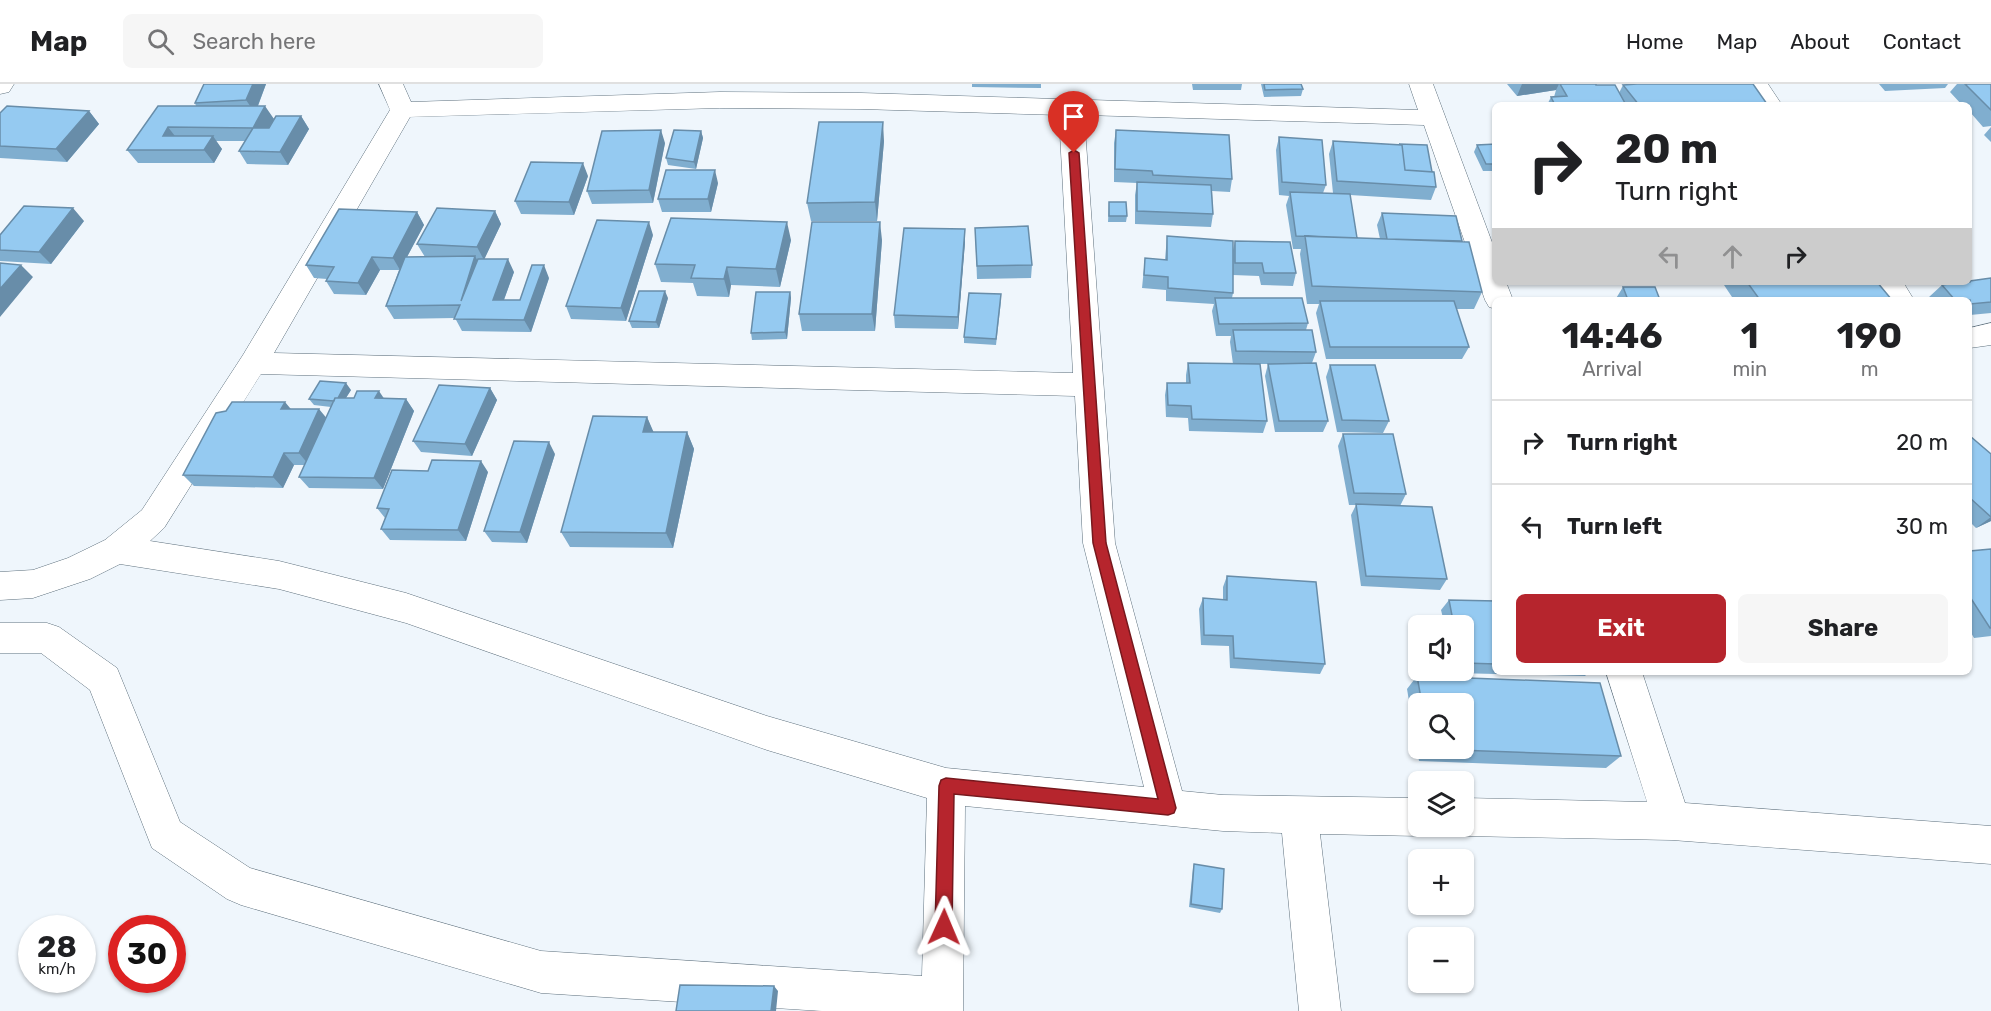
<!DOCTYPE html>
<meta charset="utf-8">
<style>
body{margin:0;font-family:Rubik,sans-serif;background:#f6f6f6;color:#202124;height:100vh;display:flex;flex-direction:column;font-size:22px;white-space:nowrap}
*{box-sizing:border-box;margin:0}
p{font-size:20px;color:#757577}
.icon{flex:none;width:33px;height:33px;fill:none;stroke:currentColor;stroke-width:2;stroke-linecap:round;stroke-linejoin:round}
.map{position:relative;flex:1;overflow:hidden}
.panel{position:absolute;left:1492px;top:213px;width:480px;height:378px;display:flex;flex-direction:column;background:#fff;border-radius:9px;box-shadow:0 2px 4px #0004}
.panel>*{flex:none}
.guide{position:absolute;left:1492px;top:18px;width:480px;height:183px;border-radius:9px;box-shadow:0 2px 4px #0004;background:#fff;color:#202124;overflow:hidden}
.buttons{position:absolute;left:1408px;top:531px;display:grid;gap:12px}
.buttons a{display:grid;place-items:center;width:66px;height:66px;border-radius:9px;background:#fff;box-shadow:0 2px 4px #0004;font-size:30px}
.speed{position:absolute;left:18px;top:831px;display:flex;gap:12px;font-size:30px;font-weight:700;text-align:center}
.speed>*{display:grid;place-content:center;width:78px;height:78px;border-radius:50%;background:#fff;box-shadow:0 2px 4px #0004;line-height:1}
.speed small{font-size:15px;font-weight:400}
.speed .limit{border:9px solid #d22;background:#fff;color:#111}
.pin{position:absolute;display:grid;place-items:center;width:51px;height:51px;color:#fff;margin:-62px -26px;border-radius:50% 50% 50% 0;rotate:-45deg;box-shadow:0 0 6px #0007}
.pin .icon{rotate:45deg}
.me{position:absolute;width:66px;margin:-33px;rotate:1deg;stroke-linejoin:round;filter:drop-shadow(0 0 4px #0008)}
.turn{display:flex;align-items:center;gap:21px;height:126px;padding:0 24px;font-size:27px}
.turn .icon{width:78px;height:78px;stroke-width:2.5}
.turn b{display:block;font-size:42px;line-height:51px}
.lanes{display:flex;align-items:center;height:57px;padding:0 24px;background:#0003;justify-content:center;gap:30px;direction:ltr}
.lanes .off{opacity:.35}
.eta{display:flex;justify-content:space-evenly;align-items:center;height:102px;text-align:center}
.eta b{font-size:36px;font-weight:700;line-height:42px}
.cta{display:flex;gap:12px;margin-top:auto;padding:12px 24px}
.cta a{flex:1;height:69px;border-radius:9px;background:#b6252d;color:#fff;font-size:24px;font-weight:700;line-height:69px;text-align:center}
.cta a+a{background:#f6f6f6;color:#202124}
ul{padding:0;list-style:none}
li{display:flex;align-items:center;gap:18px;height:84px;padding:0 24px;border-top:2px solid #e0e0e0}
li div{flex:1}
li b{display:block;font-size:22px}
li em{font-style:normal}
header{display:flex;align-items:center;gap:36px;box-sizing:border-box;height:84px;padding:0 30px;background:#fff;border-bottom:2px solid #e0e0e0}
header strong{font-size:28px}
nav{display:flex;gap:33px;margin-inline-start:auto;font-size:21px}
.search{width:420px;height:54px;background:#f6f6f6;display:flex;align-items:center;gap:15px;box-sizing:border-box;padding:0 21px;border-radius:9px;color:#757577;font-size:22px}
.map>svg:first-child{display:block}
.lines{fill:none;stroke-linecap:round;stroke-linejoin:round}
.minor-casing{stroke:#5e707d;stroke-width:1}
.minor{fill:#fff;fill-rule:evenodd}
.wall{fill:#80aecf;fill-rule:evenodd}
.shaded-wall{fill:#688da9}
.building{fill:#95caf1;stroke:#688da9;stroke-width:1.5}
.route{fill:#b6252d;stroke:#76181d;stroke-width:1.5}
</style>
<header>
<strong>Map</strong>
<div class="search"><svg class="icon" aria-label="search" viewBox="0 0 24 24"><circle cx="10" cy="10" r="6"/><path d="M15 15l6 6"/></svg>Search here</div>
<nav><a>Home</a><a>Map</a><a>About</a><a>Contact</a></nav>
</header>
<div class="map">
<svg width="1991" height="927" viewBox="0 0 1991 927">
<rect width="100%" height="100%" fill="#eff6fc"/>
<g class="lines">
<g class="minor-casing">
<path id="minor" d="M0 0H14L9 8 0 10Z
M379 0H403L411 18 720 8 861 9 1418 26 1409 0H1433L1496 169V198H1506L1513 216H1496V225L1489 223 1485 216 1424 41 1084 31 1115 459 1182 707 1223 711 1419 714V742H1434L1433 746 1419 752 1320 750 1341 927H1299L1282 749 1223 747 965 722 963 927H822L541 909 241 821 227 815 152 764 90 606 41 569H0V539H47L59 543 117 584 180 738 250 784 541 867 922 892 927 714 767 666 406 539 279 505 120 480 90 495 33 514 0 516V488L33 486 68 474 105 456 142 426 243 271 390 26ZM720 24 861 25 1059 31 1073 289 274 269 410 33ZM261 290 1075 312 1083 459 1144 703 946 684 767 632 406 509 279 477 150 457 164 444Z
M1744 0H1768L1782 21H1758Z
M1874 198H1903L1914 216H1885Z
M1991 239V261L1970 264V244Z
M1606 588H1642L1685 719 1991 742V780L1672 756 1464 752 1450 746 1449 742H1464V714L1647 718Z"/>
</g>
<use href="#minor" class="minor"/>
</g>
<path class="wall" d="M204 0H266L258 22 274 35 268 44 301 32 309 45 288 81 247 80 239 67 245 57H215L222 65 214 79H138L127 66 196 22 195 19Z
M972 0H1041V4L972 3Z
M1192 0H1242L1241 6H1193Z
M1261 0H1301L1303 5 1301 12 1264 13Z
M1507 0H1596V1L1619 9 1623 1 1767 20 1547 21 1551 13H1554L1556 6 1517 12Z
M1879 0H1948L1945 4 1885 7Z
M1957 0H1991V42L1983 43 1970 28V21H1962L1950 8Z
M89 27 99 40 67 78 0 74V29Z
M1991 43V58L1984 51Z
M1116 46 1232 95 1230 108 1212 107 1213 130 1211 143 1135 140V111L1137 99 1114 98V59Z
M701 47 703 54 696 85 668 81 666 74Z
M1279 53 1326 101 1323 109H1333L1329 70 1333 57 1432 88 1436 103 1431 116 1350 111 1357 154 1380 155 1377 141 1382 129 1462 157 1482 208 1474 225H1456L1469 263 1462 275H1326L1316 229 1319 220H1307L1300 170 1301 165H1293L1286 121 1289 112 1279 111 1276 66Z
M884 57 877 137H811L807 119Z
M665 59 653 119 592 120 587 107Z
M1496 60V87H1483L1474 68 1477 61Z
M588 92 574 131 521 130 515 117Z
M718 99 711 128H662L658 115Z
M1109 118 1127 132 1126 138H1108Z
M495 127 501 140 484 175 514 188 504 216H520L549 194 531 248 462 247 455 234 394 235 386 222 399 186H380L366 211 334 210 326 197 327 195 314 194 306 181 417 128 424 141 407 173H425L417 160Z
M84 137 51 180 0 177V151Z
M975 144 1032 181 1031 194 977 195Z
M965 145V158L958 245 895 244 894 231Z
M653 151 626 237 571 235 566 222Z
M1167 152 1233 166 1235 157 1296 189 1293 202 1261 201 1259 192 1233 191V209L1232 214 1308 239 1306 246 1316 268 1312 279 1328 337 1323 348H1275L1265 292 1268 280H1233L1230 258 1231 252H1216L1212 227 1214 220 1166 217V206L1142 204 1145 174 1165 176Z
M791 156 780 203 731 201 729 213 697 212 693 199 661 198 655 180Z
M882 156 875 247H802L799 230Z
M1991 194V229L1970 231V216H1932L1929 213 1942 201Z
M1725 198H1877L1892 216H1734L1724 201Z
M1623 203 1660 216H1615Z
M790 208 791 214 787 255 752 256 751 249Z
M668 214 659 244H632L629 237Z
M1001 217 996 261 964 259V253Z
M1188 279 1267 337 1263 349 1189 347 1188 334 1166 333 1165 311 1167 299H1186V291Z
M1330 281 1389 337 1383 349 1337 348 1326 293Z
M490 304 497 316 472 372 421 368 413 357Z
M351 306 346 314 406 315 414 327 383 405 309 404 299 393 305 381H294L283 404 194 402 183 391 290 325 326 334 331 323 314 321 309 315Z
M647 333 653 348H687L694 365 673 464 570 463 561 448Z
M1343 350 1406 410 1400 422 1447 495 1440 506 1361 502 1351 431 1356 421H1349L1338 362Z
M1970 352 1991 370V437L1976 444 1970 438Z
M555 370 527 459 492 458 484 447Z
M488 388 466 457 390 456 381 445 385 434 377 424Z
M1991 465V552L1974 554 1970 547V467Z
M1227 492 1325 580 1320 590 1230 584 1229 562 1201 561 1199 525 1203 514 1223 516V503Z
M1449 516 1496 517V588H1589L1585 592 1455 589V586H1464V542H1445L1441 526Z
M1417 592 1621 672 1606 684 1419 677 1407 605ZM1419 620H1464V664H1419Z
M1194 780 1222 825 1220 829 1189 823 1193 784Z"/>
<path class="shaded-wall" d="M253 0H266L255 29 246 16Z
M1522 0H1559L1556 6 1517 12Z
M265 22 274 35 261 57 253 44Z
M89 27 99 40 67 78 56 65Z
M301 32 309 45 288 81 280 68Z
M883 38 884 57 877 137 875 118Z
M168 43 178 56 163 52Z
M661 46 665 59 653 119 649 106Z
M701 47 703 54 696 85 694 78Z
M213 52 222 65 214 79 204 66Z
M583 79 588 92 574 131 569 118Z
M715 86 718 99 711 128 708 115Z
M73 124 84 137 51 180 39 168Z
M495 127 501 140 484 176 477 163Z
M417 128 424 141 400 186 393 174Z
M649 138 653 151 626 237 621 224Z
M787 138 791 156 780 203 776 185Z
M880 138 882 156 875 247 872 230Z
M965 145V158L958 245V233Z
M475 172 482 185 461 217Z
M372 173 380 186 366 211 358 199Z
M508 175 514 188 499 229 493 216Z
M21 181 33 193 0 233V205Z
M544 181 549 194 531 248 524 236Z
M727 183 731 201 729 213 724 195Z
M665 207 668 214 659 244 656 238Z
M790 208 791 214 787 255 785 248Z
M346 299 351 306 340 323 336 317Z
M490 304 497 316 472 372 465 360Z
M379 307 387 319 375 314Z
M406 315 414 327 383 405 374 394Z
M285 318 295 330 281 325Z
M319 325 329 337 309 381 299 369Z
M647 333 654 349 643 348Z
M687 348 694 365 673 464 666 449Z
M549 358 555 370 527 459 520 448Z
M284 369 294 381 283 404 273 393Z
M481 377 488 388 466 457 458 446Z
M1991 433V437L1976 444Z
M774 902 778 907 776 927H771Z"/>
<path class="building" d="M204 0H253L246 16 195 19Z
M1264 0H1301L1303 5 1265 6Z
M1560 0H1596V1H1615L1626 21H1555L1551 13 1567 12Z
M1637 0H1753L1767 20 1639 21 1623 1Z
M1965 0H1991V26Z
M7 22 89 27 56 65 0 62V29Z
M158 22H265L253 44 168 43 163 52H213L204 66H127Z
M276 32H301L280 68 239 67 253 44H269Z
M819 38H883L875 118 807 119Z
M661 46 649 106 587 107 602 47Z
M674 46 701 47 694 78 666 74Z
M1116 46 1229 51 1232 95 1153 91 1152 87 1115 85Z
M1279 53 1322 56 1326 101 1282 98Z
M1333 57 1402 61 1405 86 1434 88 1436 103 1337 97Z
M1399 60 1427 61 1432 88 1405 86 1402 61Z
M1496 60V80H1486L1477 61Z
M531 78 583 79 569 118 515 117Z
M666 86H715L708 115H658Z
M1137 98 1211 101 1213 130 1137 127Z
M1290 108 1350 110 1357 154 1296 152Z
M1109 118H1126L1127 132H1109Z
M24 122 73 124 39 168 0 166V151Z
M437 124 495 127 477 163 417 160Z
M339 125 417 128 393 174 372 173 358 199 326 197 334 183 306 181Z
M1382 129 1456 132 1462 157 1387 155Z
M671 134 787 138 776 185 727 183 724 195 691 194 695 181 655 180Z
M597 136 649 138 621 224 566 222Z
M812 138H880L872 230H799Z
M1028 142 1032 181 977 182 975 144Z
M904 144 965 145 958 233 894 231Z
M1167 152 1233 157V209L1168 204V193L1144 191 1145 174 1167 176Z
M1305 152 1469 158 1482 208 1312 202Z
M1235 157 1290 158 1296 189H1264L1262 179H1235Z
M475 172 461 217 478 175H508L493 216H520L532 181H544L524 236 454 235 460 221 386 222 405 173Z
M0 179 21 181 0 205Z
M1991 194V218L1970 220V216H1955L1942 201 1961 198H1970V197Z
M1747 198H1877L1892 216H1760Z
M1623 203H1655L1660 216H1628Z
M639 207H665L656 238 629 237Z
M756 208H790L785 248 751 249Z
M969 209 1001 210 996 255 964 253Z
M1215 214H1302L1308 239 1219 240Z
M1320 217H1454L1469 263H1330Z
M1233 246H1312L1316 268 1236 267Z
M1188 279 1260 280 1267 337 1192 335 1191 322 1168 321 1167 299H1190Z
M1316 279 1328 337H1279L1268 280Z
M1330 281H1375L1389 337 1342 336Z
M320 297 346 299 338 314H335L334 317 309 315Z
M439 301 490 304 465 360 413 357Z
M357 307H379L375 314 406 315 374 394 299 393 335 314H354Z
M232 318H285L281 325H319L299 369H284L273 393 183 391 216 329 226 327Z
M593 332 647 333 643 348H687L666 449 561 448Z
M1343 350H1393L1406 410 1354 409Z
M1970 352 1991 370V433L1970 414Z
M514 357 549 358 520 448 484 447Z
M432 376 481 377 458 446 381 445 389 425 377 424 392 386 428 387Z
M1356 420 1432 423 1447 495 1366 492Z
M1991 465V544H1990L1970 513V467Z
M1227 492 1316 498 1325 580 1234 574 1233 552 1204 551 1203 514 1227 516Z
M1449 516 1496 517V580L1464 579V542H1454Z
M1417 592 1600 599 1621 672 1430 665 1464 664V620H1422Z
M1194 780 1224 785 1222 825 1191 820Z
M680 901 774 902 771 927H676Z"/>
<path class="route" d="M1074 66 1079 69 1106 459 1176 724 1174 729 1168 731 954 710 952 843 950 849 944 851 938 849 935 843 939 702 941 696 946 694 1158 715 1093 459 1069 69Z"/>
</svg>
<div class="buttons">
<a><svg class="icon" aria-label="sound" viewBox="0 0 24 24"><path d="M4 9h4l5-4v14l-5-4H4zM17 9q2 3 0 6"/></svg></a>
<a><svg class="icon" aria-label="search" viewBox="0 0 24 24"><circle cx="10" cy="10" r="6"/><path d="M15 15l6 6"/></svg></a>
<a><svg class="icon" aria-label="layers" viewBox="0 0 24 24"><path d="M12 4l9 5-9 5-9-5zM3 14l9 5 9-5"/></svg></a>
<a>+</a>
<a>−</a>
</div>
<div class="speed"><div>28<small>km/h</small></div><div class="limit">30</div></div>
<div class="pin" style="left:1074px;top:69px;background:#d93025"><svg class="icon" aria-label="arrive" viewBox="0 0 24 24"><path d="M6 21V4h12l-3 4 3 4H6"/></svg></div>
<svg class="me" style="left:944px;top:843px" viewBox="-20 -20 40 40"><path d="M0-17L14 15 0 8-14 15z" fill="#b6252d" stroke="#fff" stroke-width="4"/></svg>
<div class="guide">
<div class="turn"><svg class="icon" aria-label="right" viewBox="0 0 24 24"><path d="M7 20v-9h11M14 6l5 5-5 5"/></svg><div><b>20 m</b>Turn right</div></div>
<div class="lanes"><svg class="icon off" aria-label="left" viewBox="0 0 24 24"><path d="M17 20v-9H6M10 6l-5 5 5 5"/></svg><svg class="icon off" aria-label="ahead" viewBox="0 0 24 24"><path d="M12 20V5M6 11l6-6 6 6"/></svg><svg class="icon" aria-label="right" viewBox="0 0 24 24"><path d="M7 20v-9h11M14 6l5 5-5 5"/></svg></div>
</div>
<section class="panel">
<div class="eta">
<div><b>14:46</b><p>Arrival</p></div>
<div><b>1</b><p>min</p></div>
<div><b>190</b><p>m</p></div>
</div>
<ul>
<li><svg class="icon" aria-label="right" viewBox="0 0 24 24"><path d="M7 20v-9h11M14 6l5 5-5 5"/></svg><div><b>Turn right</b></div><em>20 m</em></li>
<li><svg class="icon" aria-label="left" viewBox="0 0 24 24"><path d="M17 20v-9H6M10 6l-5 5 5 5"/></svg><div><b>Turn left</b></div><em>30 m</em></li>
</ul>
<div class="cta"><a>Exit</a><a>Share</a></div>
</section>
</div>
